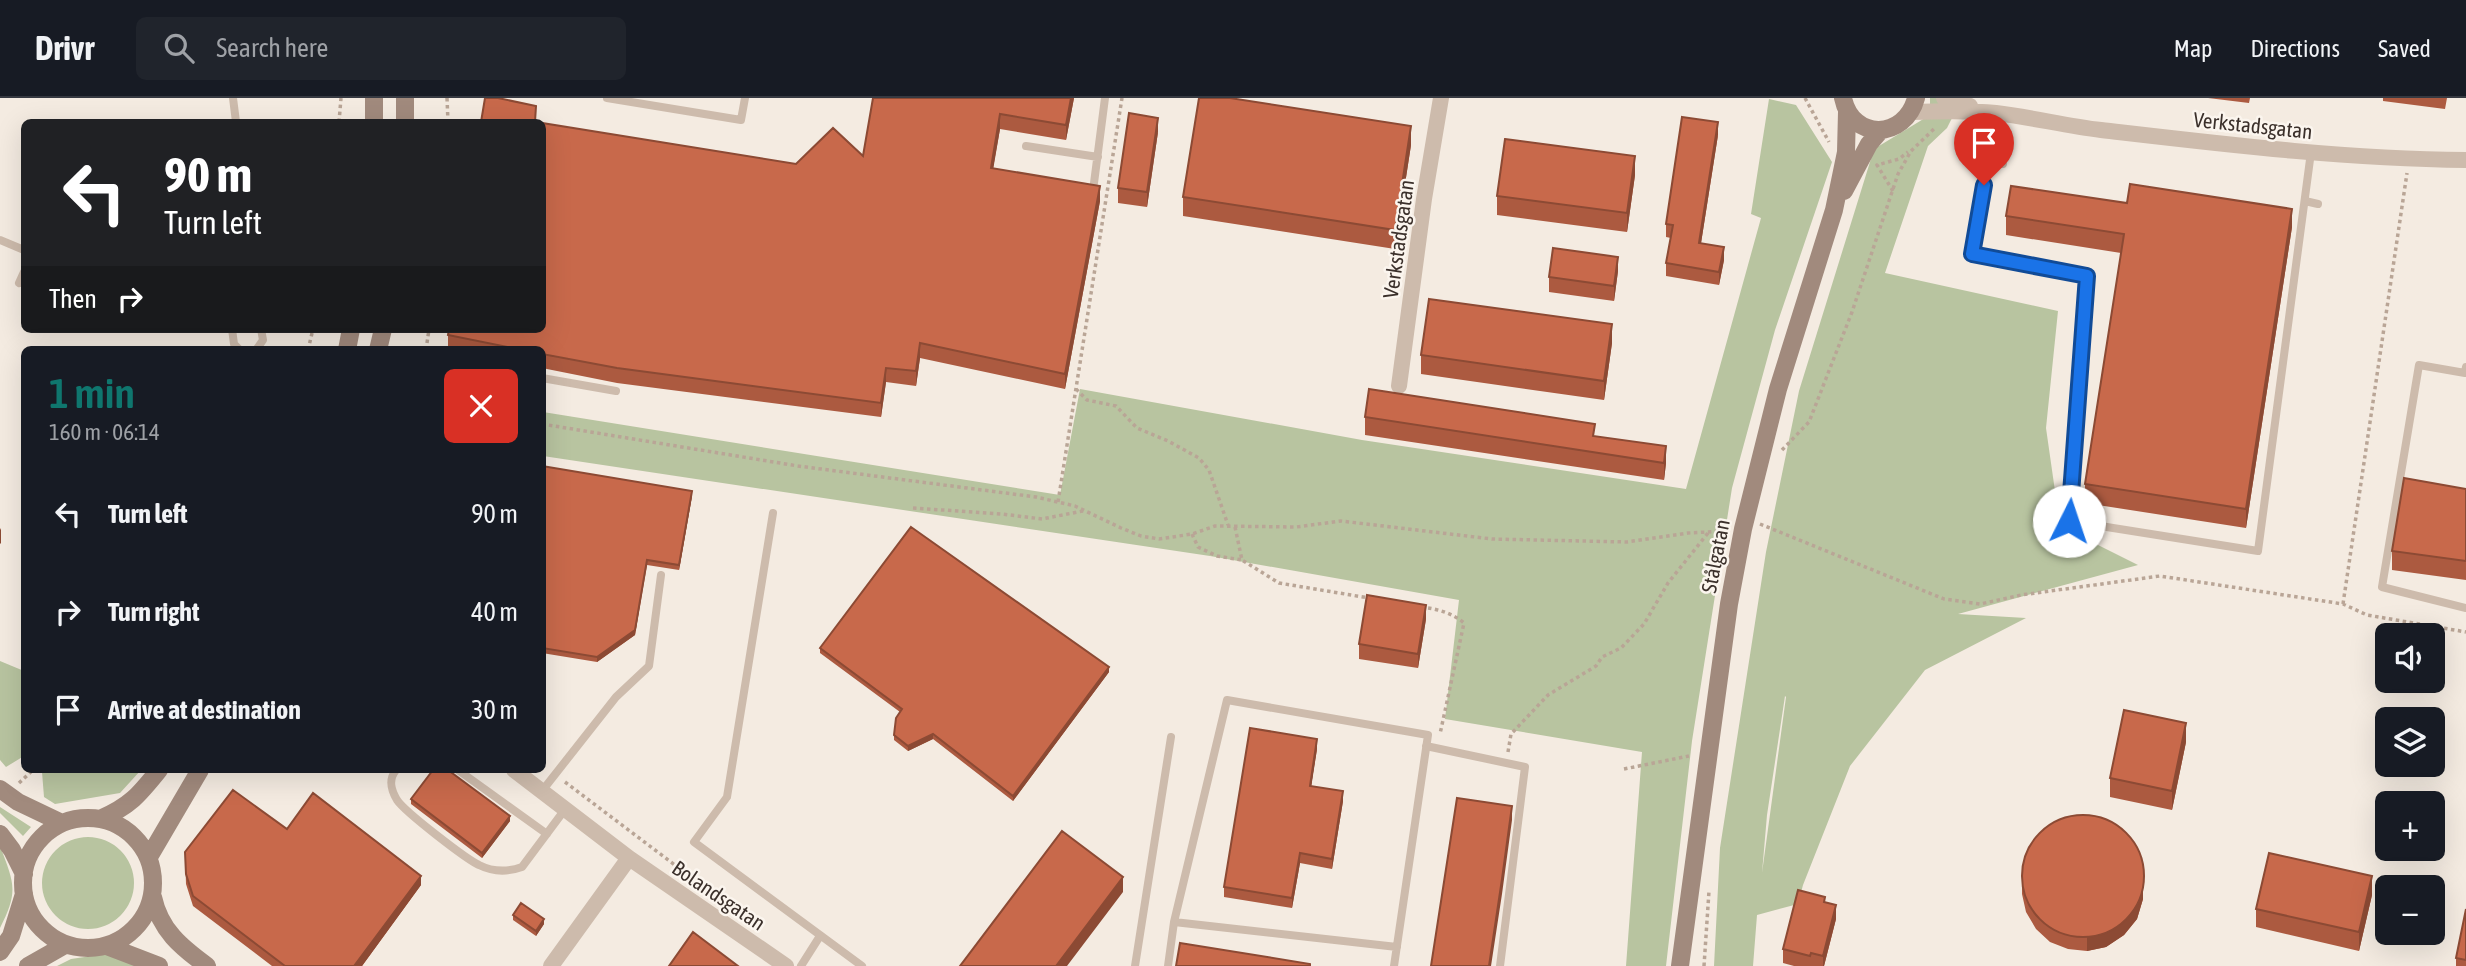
<!DOCTYPE html>
<meta charset="utf-8">
<style>
body{margin:0;font-family:"Asap Condensed",sans-serif;background:#20242c;color:#f1f3f6;height:100vh;display:flex;flex-direction:column;font-size:26px;white-space:nowrap}
*{box-sizing:border-box;margin:0}
p{font-size:23px;color:#9ea1a6}
.icon{flex:none;width:38px;height:38px;fill:none;stroke:currentColor;stroke-width:2;stroke-linecap:round;stroke-linejoin:round}
.map{position:relative;flex:1;overflow:hidden}
.sheet{position:absolute;left:21px;top:248px;width:525px;height:427px;display:flex;flex-direction:column;background:#171b24;border-radius:10px;box-shadow:0 7px 28px #0002}
.sheet>*{flex:none}
.top-card{position:absolute;left:21px;top:21px;width:525px;height:214px;border-radius:10px;box-shadow:0 7px 28px #0002;background:#202124;color:#fff;overflow:hidden}
.controls{position:absolute;left:2375px;top:525px;display:grid;gap:14px}
.controls a{display:grid;place-items:center;width:70px;height:70px;border-radius:10px;background:#171b24;box-shadow:0 7px 28px #0002;font-size:35px}
.pin{position:absolute;display:grid;place-items:center;width:60px;height:60px;color:#fff;margin:-72px -30px;border-radius:50% 50% 50% 0;rotate:-45deg;box-shadow:0 0 7px #0007}
.pin .icon{rotate:45deg}
.me{position:absolute;width:77px;margin:-38px;rotate:4deg;stroke-linejoin:round;filter:drop-shadow(0 0 5px #0008)}
.turn{display:flex;align-items:center;gap:24px;height:147px;padding:0 28px;font-size:32px}
.turn .icon{width:91px;height:91px;stroke-width:2.5}
.turn b{display:block;font-size:49px;line-height:60px}
.then{display:flex;align-items:center;height:66px;padding:0 28px;background:#0003;gap:14px;font-size:26px}
.round{display:grid;place-items:center;flex:none;width:74px;height:74px;border-radius:10px;background:#20242c}
.overview{display:flex;align-items:center;justify-content:space-between;height:119px;padding:0 28px}
h1{font-size:42px;font-weight:600;line-height:52px;color:#0f766e}
ul{padding:0;list-style:none}
li{display:flex;align-items:center;gap:21px;height:98px;padding:0 28px}
li div{flex:1}
li b{display:block;font-size:26px}
li em{font-style:normal}
header{display:flex;align-items:center;gap:42px;box-sizing:border-box;height:98px;padding:0 35px;background:#171b24;border-bottom:2px solid #363941}
header strong{font-size:33px}
nav{display:flex;gap:38px;margin-inline-start:auto;font-size:24px}
.search{width:490px;height:63px;background:#20242c;display:flex;align-items:center;gap:18px;box-sizing:border-box;padding:0 24px;border-radius:10px;color:#9ea1a6;font-size:26px}
.map>svg:first-child{display:block}
.green{fill:#b8c4a0;fill-rule:evenodd}
.lines{fill:none;stroke-linecap:round;stroke-linejoin:round}
.path{stroke:#b9a596;stroke-width:3.5;stroke-dasharray:3.5 3.5;stroke-linecap:butt}
.lane{stroke:#cdbbac;stroke-width:8}
.street{stroke:#cdbbac;stroke-width:16}
.secondary{stroke:#a18a7d;stroke-width:18}
.wall{fill:#ac5a40}
.shaded-wall{fill:#8c4a34}
.building{fill:#c8694b;stroke:#8c4a34;stroke-width:2}
.route-casing{stroke:#114b97;stroke-width:18}
.route{stroke:#1a73e8;stroke-width:12}
.labels{text-anchor:middle;dominant-baseline:central;stroke-width:5;stroke-linejoin:round;paint-order:stroke}
.street-label{font-size:21px;fill:#3b302b;stroke:#fbf5ee}
</style>
<header>
<strong>Drivr</strong>
<div class="search"><svg class="icon" aria-label="search" viewBox="0 0 24 24"><circle cx="10" cy="10" r="6"/><path d="M15 15l6 6"/></svg>Search here</div>
<nav><a>Map</a><a>Directions</a><a>Saved</a></nav>
</header>
<div class="map">
<svg width="2466" height="868" viewBox="0 0 2466 868">
<rect width="100%" height="100%" fill="#f4ebe1"/>
<path class="green" d="M1930 0H1962L1947 30 1928 48 1885 175 2058 213 2046 330 2060 428 2138 467 1958 516 2026 520 1925 572 1850 668 1803 787 1798 806 1757 817 1753 868H1714L1720 750 1766 454 1799 293 1874 51 1930 17ZM1785 598 1786 599 1762 775 1767 717Z
M1769 1 1796 7 1832 64 1775 232 1732 390 1692 643 1666 868H1626L1642 654 1445 621 1459 502 1210 458 543 358V314L1060 397 1080 291 1362 342 1686 391 1761 120 1751 116Z
M0 563 24 573V658L6 669 0 662Z
M44 672H141L120 695 55 706 44 699 42 674Z
M0 709 31 729 23 738 0 715Z
M42 785a46 46 0 1 1 92 0a46 46 0 1 1-92 0Z
M0 748C14 785 19 793 0 830Z
M105 856 138 868H57L71 861Z"/>
<g class="lines">
<path class="path" d="M447 0 448 24
M1805 0 1829 44
M339 24 341 0
M1893 93 1877 67 1899 61 1908 54
M308 252 313 231
M426 252 429 231
M1076 291 1087 302 1116 308 1137 330 1168 343 1199 360 1209 372 1228 427
M542 326 798 368 1036 399 1075 408 1121 430 1141 438 1159 441 1192 436 1215 428 1296 429 1341 423 1492 441 1627 444 1688 435 1726 433
M1782 352 1809 324 1852 214 1898 76 1911 53 1936 29
M1058 404 1122 0
M913 410 1002 416 1042 421 1083 413
M1760 426 1944 501 1980 506 2021 497 2160 478 2343 506 2367 517 2466 534
M1235 429 1242 462 1279 485 1369 500
M1192 436 1198 449 1217 458 1242 462
M2343 506 2407 75
M1421 509C1438 511 1452 515 1464 525L1440 636
M1508 654 1511 636 1548 597 1596 568 1602 559 1621 550 1644 526 1668 485 1708 435
M1624 671 1689 658
M565 684 704 789
M19 685 33 672
M1704 868 1709 793"/>
<path class="lane" d="M233 0 236 24
M607 0 741 22 745 0
M1996 15 1972 156 2087 178 2069 423 2258 453 2311 54
M1026 48 1098 59
M1988 64 2003 66
M1094 85 1105 0
M2305 103 2318 106
M0 142 24 152
M19 185 24 174
M232 231 234 246 240 252
M256 252 263 242 261 231
M2466 269 2465 275 2419 267 2382 489 2466 510
M542 280 616 293
M773 415 727 699 694 744 862 868
M1426 648 1525 669 1500 868
M396 672C388 682 391 692 397 702 405 714 466 761 479 767 493 774 508 774 522 769L566 710
M458 672 547 736
M542 693 616 599 649 568 661 477
M1174 824 1397 849
M801 868 820 838
M1135 868 1171 639
M1168 868 1174 824 1227 602 1428 637 1394 868"/>
<path class="street" d="M1944 0 1970 8
M1911 14C1940 13 1968 12 1996 15 2031 19 2066 28 2101 32 2222 46 2344 61 2466 62
M1399 288 1424 101 1441 0
M514 672 629 760 786 868
M551 868 629 760"/>
<path class="secondary" d="M1843 0C1852 43 1905 42 1916 0
M374 24V0
M405 24V0
M1844 93 1869 46 1881 32
M347 252 351 231
M378 252 383 231
M0 691 18 704 62 725
M23 785a65 65 0 1 1 130 0a65 65 0 1 1-130 0Z
M100 721C130 708 139 697 159 672
M0 736 12 752 24 776
M149 759 200 672
M153 799C160 832 181 849 207 868
M107 848 159 868
M0 854 11 838 24 796
M28 868 65 847
M1680 868 1729 506 1743 431 1778 291 1834 112 1846 54 1847 14"/>
</g>
<path class="wall" d="M873 0H1074L1066 42 1000 31 993 70 1100 103 1065 291 920 260 916 288 886 284 881 319 617 285 542 270V252H448V237L796 66 863 58Z
M2208 0H2250L2249 5Z
M2383 0H2447L2445 11 2383 3Z
M1158 34 1147 109 1118 105V90Z
M1718 37 1701 145 1724 162 1719 187 1666 178V165L1671 140 1666 139V126Z
M1411 47 1395 151 1183 118V99Z
M1635 77 1627 134 1497 117V98Z
M2006 118 2292 129 2246 430 2085 405V386L2121 155 2006 137Z
M1618 173 1614 203 1549 194V179Z
M1612 245 1604 302 1421 276V257Z
M1365 319 1595 338 1666 365 1664 382 1365 337Z
M542 368 692 398 679 472 647 467 635 537 597 564 542 555Z
M2466 391V482L2392 472V453Z
M1426 521 1418 570 1359 561V546Z
M820 550 1109 574 1013 703 933 641 908 653 894 642V637L900 614 820 555Z
M2186 644 2172 712 2110 699V680Z
M1317 651 1311 688 1343 703 1332 771 1300 765 1292 810 1224 799V789Z
M411 701 510 723 482 760 411 706Z
M287 731 421 787 362 868H272L193 808 186 786 185 754Z
M2022 781 2143 801 2137 821 2124 837 2106 849 2087 853 2068 851 2050 844 2036 831 2026 814 2022 796Z
M2372 797 2359 853 2256 829V811Z
M1825 804 1836 821 1824 868H1794L1783 865V851Z
M2466 811V868H2456V860Z
M513 817 544 826 536 838 513 822Z"/>
<path class="shaded-wall" d="M1071 0H1074L1066 42V27Z
M1000 16V31L991 84V70Z
M1158 20V34L1147 109V94Z
M1718 24V37L1699 158V145Z
M1411 28V47L1395 151V132Z
M1635 58V77L1627 134V115Z
M1100 88V103L1065 291V276Z
M2292 111V129L2246 430V411Z
M1724 149V162L1719 187V174Z
M1618 159V173L1614 203V188Z
M1612 226V245L1604 302V283Z
M920 245V260L916 288V273Z
M886 270V284L881 319V305Z
M1666 348V365L1664 382V365Z
M692 393V398L679 472V467Z
M1 430V445L0 446V432Z
M647 462 635 537 597 564V559Z
M1426 507V521L1418 570V556Z
M1109 569V574L1013 703V698Z
M2186 625V644L2172 712V693Z
M933 636V641L908 653V648Z
M1317 641V651L1310 697V688Z
M1343 693V703L1332 771V761Z
M1512 708V722L1502 796 1491 868H1489Z
M510 718V723L482 760V755Z
M1300 755V765L1292 810V800Z
M421 778V787L362 868H354Z
M2372 778V797L2359 853V834Z
M1123 779V794L1067 868H1056Z
M2143 787V801L2137 821 2124 837 2106 849 2087 853V839Z
M1836 807V821L1824 868H1823V858Z
M544 821V826L536 838V833Z"/>
<path class="building" d="M485 0H498L536 8 535 24H539H481Z
M873 0H1071L1066 27 1000 16 991 70 1100 88 1065 276 920 245 916 273 886 270 881 305 617 270 542 256V252H523L448 237 449 231H542V25L796 66 833 30 863 58Z
M1199 0H1230L1411 28 1395 132 1183 99Z
M1129 15 1158 20 1147 94 1118 90Z
M1682 19 1718 24 1699 145 1724 149 1719 174 1666 165 1673 127 1666 126Z
M1505 41 1635 58 1627 115 1497 98Z
M2130 86 2292 111 2246 411 2085 386 2124 136 2006 118 2011 88 2127 105Z
M1553 150 1618 159 1614 188 1549 179Z
M1429 201 1612 226 1604 283 1421 257Z
M1369 291 1595 326 1593 338 1666 348 1664 365 1365 319Z
M542 368 692 393 679 467 647 462 635 532 597 559 542 550Z
M2404 380 2466 391V463L2392 453Z
M911 429 1109 569 1013 698 933 636 908 648 894 637 896 620 902 611 820 550Z
M1367 497 1426 507 1418 556 1359 546Z
M2124 612 2186 625 2172 693 2110 680Z
M1250 630 1317 641 1310 688 1343 693 1332 761 1300 755 1292 800 1224 789Z
M433 672H448L510 718 482 755 411 701Z
M233 692 287 731 313 695 421 778 354 868H285L193 798 186 776 185 754Z
M1457 700 1512 708 1502 781 1489 868H1431Z
M2022 778a61 61 0 1 1 122 0a61 61 0 1 1-122 0Z
M1062 733 1123 779 1056 868H960Z
M2269 755 2372 778 2359 834 2256 811Z
M1798 792 1825 799 1824 804 1836 807 1823 858 1811 855 1810 858 1783 851Z
M521 805 544 821 536 833 513 817Z
M2466 811V862L2456 860Z
M693 834 738 868H669Z
M1180 845 1310 866V868H1176Z"/>
<g class="lines">
<g class="route-casing">
<path id="route" d="M1984 87 1972 156 2087 178 2069 423"/>
</g>
<use href="#route" class="route"/>
</g>
<g class="labels">
<g class="street-label">
<text transform="translate(2253 27) rotate(6)">Verkstadsgatan</text>
<text transform="translate(1398 141) rotate(-82)">Verkstadsgatan</text>
<text transform="translate(1715 458) rotate(-79)">Stålgatan</text>
<text transform="translate(719 797) rotate(34)">Bolandsgatan</text>
</g>
</g>
</svg>
<div class="controls">
<a><svg class="icon" aria-label="sound" viewBox="0 0 24 24"><path d="M4 9h4l5-4v14l-5-4H4zM17 9q2 3 0 6"/></svg></a>
<a><svg class="icon" aria-label="layers" viewBox="0 0 24 24"><path d="M12 4l9 5-9 5-9-5zM3 14l9 5 9-5"/></svg></a>
<a>+</a>
<a>−</a>
</div>
<div class="pin" style="left:1984px;top:87px;background:#d93025"><svg class="icon" aria-label="arrive" viewBox="0 0 24 24"><path d="M6 21V4h12l-3 4 3 4H6"/></svg></div>
<svg class="me" style="left:2069px;top:423px" viewBox="-20 -20 40 40"><circle r="19" fill="#fff"/><path d="M0-13L10 11 0 6-10 11z" fill="#1a73e8"/></svg>
<div class="top-card">
<div class="turn"><svg class="icon" aria-label="left" viewBox="0 0 24 24"><path d="M17 20v-9H6M10 6l-5 5 5 5"/></svg><div><b>90 m</b>Turn left</div></div>
<div class="then">Then<svg class="icon" aria-label="right" viewBox="0 0 24 24"><path d="M7 20v-9h11M14 6l5 5-5 5"/></svg></div>
</div>
<section class="sheet">
<div class="overview"><div><h1>1 min</h1><p>160 m · 06:14</p></div><a class="round" style="background:#d93025;color:#fff"><svg class="icon" aria-label="close" viewBox="0 0 24 24"><path d="M6 6l12 12M18 6L6 18"/></svg></a></div>
<ul>
<li><svg class="icon" aria-label="left" viewBox="0 0 24 24"><path d="M17 20v-9H6M10 6l-5 5 5 5"/></svg><div><b>Turn left</b></div><em>90 m</em></li>
<li><svg class="icon" aria-label="right" viewBox="0 0 24 24"><path d="M7 20v-9h11M14 6l5 5-5 5"/></svg><div><b>Turn right</b></div><em>40 m</em></li>
<li><svg class="icon" aria-label="arrive" viewBox="0 0 24 24"><path d="M6 21V4h12l-3 4 3 4H6"/></svg><div><b>Arrive at destination</b></div><em>30 m</em></li>
</ul>
</section>
</div>
